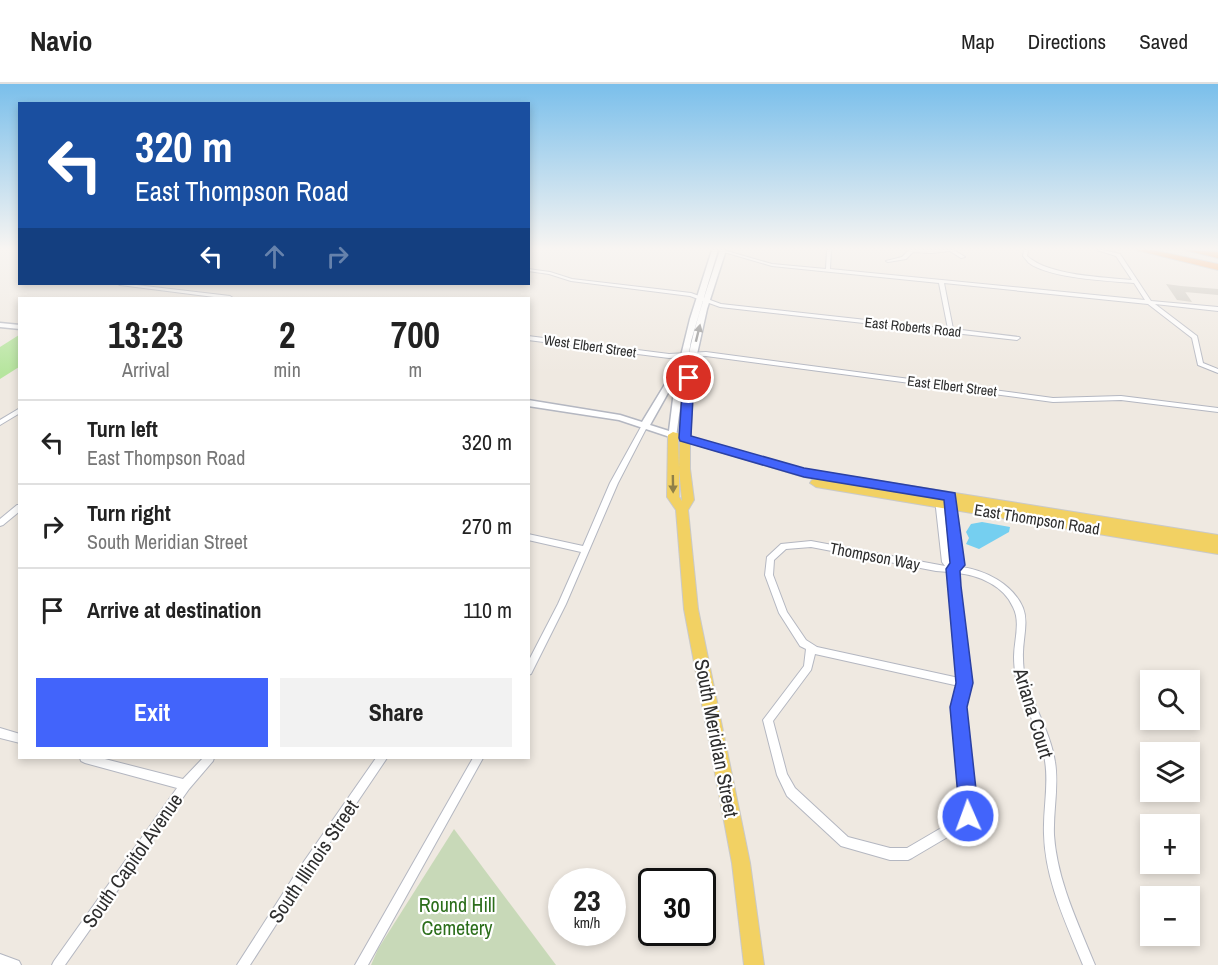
<!DOCTYPE html>
<meta charset="utf-8">
<style>
body{margin:0;font-family:"Archivo Narrow",sans-serif;background:#f2f2f2;color:#222;height:100vh;display:flex;flex-direction:column;font-size:22px;white-space:nowrap}
*{box-sizing:border-box;margin:0}
p{font-size:20px;color:#767676}
.icon{flex:none;width:33px;height:33px;fill:none;stroke:currentColor;stroke-width:2;stroke-linecap:round;stroke-linejoin:round}
.map{position:relative;flex:1;overflow:hidden}
.drawer{position:absolute;left:18px;top:213px;width:512px;height:462px;display:flex;flex-direction:column;background:#fff;border-radius:0px;box-shadow:0 3px 9px #0003}
.drawer>*{flex:none}
.guide{position:absolute;left:18px;top:18px;width:512px;height:183px;border-radius:0px;box-shadow:0 3px 9px #0003;background:#1a4fa0;color:#fff;overflow:hidden}
.fabs{position:absolute;left:1140px;top:586px;display:grid;gap:12px}
.fabs a{display:grid;place-items:center;width:60px;height:60px;border-radius:0px;background:#fff;box-shadow:0 3px 9px #0003;font-size:30px}
.speed{position:absolute;left:548px;top:784px;display:flex;gap:12px;font-size:30px;font-weight:700;text-align:center}
.speed>*{display:grid;place-content:center;width:78px;height:78px;border-radius:50%;background:#fff;box-shadow:0 3px 9px #0003;line-height:1}
.speed small{font-size:15px;font-weight:400}
.speed .limit{border:3px solid #111;border-radius:9px;background:#fff;color:#111}
.pin{position:absolute;display:grid;place-items:center;width:51px;height:51px;color:#fff;margin:-26px;border:3px solid #fff;border-radius:50%;box-shadow:0 2px 6px #0007}
.me{position:absolute;width:66px;margin:-33px;rotate:358deg;stroke-linejoin:round;filter:drop-shadow(0 0 4px #0008)}
.turn{display:flex;align-items:center;gap:21px;height:126px;padding:0 18px;font-size:27px}
.turn .icon{width:78px;height:78px;stroke-width:2.5}
.turn b{display:block;font-size:42px;line-height:51px}
.lanes{display:flex;align-items:center;height:57px;padding:0 18px;background:#0003;justify-content:center;gap:30px;direction:ltr}
.lanes .off{opacity:.35}
.eta{display:flex;justify-content:space-evenly;align-items:center;height:102px;text-align:center}
.eta b{font-size:36px;font-weight:700;line-height:42px}
.action{display:flex;gap:12px;margin-top:auto;padding:12px 18px}
.action a{flex:1;height:69px;border-radius:0px;background:#4264fb;color:#fff;font-size:24px;font-weight:700;line-height:69px;text-align:center}
.action a+a{background:#f2f2f2;color:#222}
ul{padding:0;list-style:none}
li{display:flex;align-items:center;gap:18px;height:84px;padding:0 18px;border-top:2px solid #e0e0e0}
li div{flex:1}
li b{display:block;font-size:22px}
li em{font-style:normal}
header{display:flex;align-items:center;gap:36px;box-sizing:border-box;height:84px;padding:0 30px;background:#fff;border-bottom:2px solid #e0e0e0}
header strong{font-size:28px}
nav{display:flex;gap:33px;margin-inline-start:auto;font-size:21px}
.map>svg:first-child{display:block}
.green{fill:#b6e59e}
.cemetery{fill:#c8d9b8}
.water{fill:#75cff0}
.building{fill:#cbc7bf}
.lines{fill:none;stroke-linecap:round;stroke-linejoin:round}
.street-casing{stroke:#b4b7c1;stroke-width:2}
.secondary-casing{stroke:#b4b7c1;stroke-width:3}
.primary-casing{stroke:#c9c9c9;stroke-width:2}
.highway-casing{stroke:#c9c9c9;stroke-width:2}
.street{fill:#fff;fill-rule:evenodd}
.secondary{fill:#fff;fill-rule:evenodd}
.primary{fill:#f2d163;fill-rule:evenodd}
.highway{fill:#ffa35c;fill-rule:evenodd}
.oneway{fill:#969696}
.oneway2{fill:#908048}
.route{fill:#4264fb;stroke:#2b41a3;stroke-width:1.5}
.labels{text-anchor:middle;dominant-baseline:central;stroke-width:4.5;stroke-linejoin:round;paint-order:stroke}
.far-street-label{font-size:14px;fill:#2e2e2e;stroke:#fff}
.street-label{font-size:16px;fill:#2e2e2e;stroke:#fff}
.near-street-label{font-size:20px;fill:#2e2e2e;stroke:#fff}
.near-park-label{font-size:20px;fill:#2c6e1b;stroke:#fff}
</style>
<header>
<strong>Navio</strong>
<nav><a>Map</a><a>Directions</a><a>Saved</a></nav>
</header>
<div class="map">
<svg width="1218" height="881" viewBox="0 0 1218 881">
<rect width="100%" height="100%" fill="#efe9e1"/>
<path class="green" d="M19 251V283L0 295V263Z"/>
<path class="cemetery" d="M454 745 556 881H371L378 865Z"/>
<path class="water" d="M982 438 1010 443 1009 448 979 465 966 460 969 454 966 448 971 440Z"/>
<path class="building" d="M1166 200 1181 202 1192 218 1177 216Z
M1181 202 1218 205V211L1185 208Z"/>
<g class="lines">
<g class="street-casing">
<path id="street" d="M717 166H723L772 180 826 185 827 166H831L830 185 1145 216 1134 199C1108 197 1049 194 1029 179 1028 178 1024 173 1023 172L1024 166H1028L1027 172C1049 192 1103 193 1132 196L1116 172 1097 166H1103L1120 170 1151 217 1218 223V227L1155 220 1197 252 1203 279 1218 285V289L1198 281 1192 254 1148 220 944 199 953 245 1019 253 1020 254 1017 256 720 223 690 212 571 197 549 190 528 187V185L550 188 572 195 691 209 721 220 948 245 939 199 772 182Z
M909 166H954L965 173 961 174 950 167 931 169 913 168 906 175 888 178 886 177 902 173Z
M118 200H128L230 212 233 214H222L120 201Z
M528 252 669 270 706 268 1053 314 1121 312 1218 324V328L1121 316 1053 318 706 272 669 274 528 256Z
M20 324V329L0 341V336Z
M645 339 648 341 618 399 566 520 531 590 528 591V578L558 520 581 468 528 456V450L583 462 610 399 642 341Z
M939 412 943 415 950 477 954 480 947 417 951 414 955 417 962 481 961 483C985 486 1013 500 1023 524 1029 539 1022 557 1023 574 1023 581 1024 589 1025 596 1027 603 1031 611 1034 618 1042 637 1052 657 1055 678 1059 702 1053 727 1054 751 1057 796 1078 839 1095 881H1083C1066 839 1045 796 1044 750 1043 726 1049 701 1045 677 1042 656 1032 636 1024 617 1021 610 1017 603 1016 595 1015 588 1014 580 1014 573 1014 557 1021 538 1013 523 1004 502 979 491 957 489L969 599 963 623 974 724 968 741 912 774 908 776H890L841 762 787 712 777 691 763 636 804 582 806 565 800 562 779 529 765 491 767 473 781 460 811 457 945 482 942 478 935 415ZM811 463 936 487 949 488 959 594 817 563 806 556 787 528 773 491 774 476 786 465ZM815 570 959 602 953 623 964 724 960 733 907 764H890L848 753 795 704 787 690 773 637 811 586Z
M17 421H20V427L3 441 0 442V435Z
M0 644 20 650V659L0 654Z
M80 674H101L183 695 203 674H214L213 677 189 705 65 881H52L54 877 177 704 85 679 81 677Z
M376 674H387L306 794 250 881H237L298 786Z
M473 674H483L368 881H355Z
M0 870 19 877 21 881H0Z"/>
</g>
<g class="secondary-casing">
<path id="secondary" d="M712 166H718L691 257 683 302 676 353H670L619 336 528 322V316L620 331 642 338 667 297 677 288 690 235ZM675 299 669 347 650 341 673 300Z
M720 166H726L707 225 697 270 692 303 690 354 685 357 680 354C681 334 682 313 685 293 691 249 706 208 720 166Z
M0 239 20 241V245L0 243Z"/>
</g>
<g class="primary-casing">
<path id="primary" d="M673 348 804 385 1218 451V470L816 403 810 399 812 396 816 395 1134 447 804 393 690 359V385L694 416 688 426 698 525 750 779 764 881H744L732 779 684 525 676 426 667 413 668 351ZM678 356H680L679 384ZM679 385 682 416V417L679 413Z"/>
</g>
<g class="highway-casing">
<path id="highway" d="M1136 166H1152L1218 180V186Z
M1185 166 1218 168V174Z"/>
</g>
<use href="#street" class="street"/>
<use href="#secondary" class="secondary"/>
<use href="#primary" class="primary"/>
<use href="#highway" class="highway"/>
</g>
<defs><path id="oneway-solid" d="M-6-.8H1V-3.2L6.5 0L1 3.2V.8H-6Z" transform="scale(1.5)"/></defs>
<use class="oneway" href="#oneway-solid" transform="translate(698 249) rotate(-76)"/>
<use class="oneway2" href="#oneway-solid" transform="translate(673 400) rotate(89)"/>
<linearGradient id="sky" x2="0" y2="1"><stop stop-color="#7abfeb"/><stop offset="0.57" stop-color="#f8f5f2"/><stop offset="1" stop-color="#f8f5f2" stop-opacity="0"/></linearGradient>
<rect width="1218" height="289" fill="url(#sky)"/>
<path class="route" d="M689 291 694 294 691 352 804 384 955 409 965 481 960 487 961 502 973 599 967 623 978 724 974 739 968 742 961 739 958 732 959 724 950 623 956 599 946 485 950 479 944 416 804 393 680 357 679 354 683 294Z"/>
<g class="labels">
<g class="far-street-label">
<text transform="translate(913 243) rotate(6)">East Roberts Road</text>
<text transform="translate(590 262) rotate(8)">West Elbert Street</text>
<text transform="translate(952 302) rotate(7)">East Elbert Street</text>
</g>
<g class="street-label">
<text transform="translate(1037 435) rotate(9)">East Thompson Road</text>
<text transform="translate(875 472) rotate(11)">Thompson Way</text>
</g>
<g class="near-street-label">
<text transform="translate(1034 629) rotate(73)">Ariana Court</text>
<text transform="translate(717 654) rotate(79)">South Meridian Street</text>
<text transform="translate(132 776) rotate(-55)">South Capitol Avenue</text>
<text transform="translate(313 777) rotate(-56)">South Illinois Street</text>
</g>
<g class="near-park-label">
<text x="457" y="820">Round Hill<tspan x="457" dy="23">Cemetery</tspan></text>
</g>
</g>
</svg>
<div class="fabs">
<a><svg class="icon" aria-label="search" viewBox="0 0 24 24"><circle cx="10" cy="10" r="6"/><path d="M15 15l6 6"/></svg></a>
<a><svg class="icon" aria-label="layers" viewBox="0 0 24 24"><path d="M12 4l9 5-9 5-9-5zM3 14l9 5 9-5"/></svg></a>
<a>+</a>
<a>−</a>
</div>
<div class="speed"><div>23<small>km/h</small></div><div class="limit">30</div></div>
<div class="pin" style="left:689px;top:294px;background:#d93025"><svg class="icon" aria-label="arrive" viewBox="0 0 24 24"><path d="M6 21V4h12l-3 4 3 4H6"/></svg></div>
<svg class="me" style="left:968px;top:732px" viewBox="-20 -20 40 40"><circle r="17" fill="#4264fb" stroke="#fff" stroke-width="3"/><path d="M0-11L8 9 0 5-8 9z" fill="#fff"/></svg>
<div class="guide">
<div class="turn"><svg class="icon" aria-label="left" viewBox="0 0 24 24"><path d="M17 20v-9H6M10 6l-5 5 5 5"/></svg><div><b>320 m</b>East Thompson Road</div></div>
<div class="lanes"><svg class="icon" aria-label="left" viewBox="0 0 24 24"><path d="M17 20v-9H6M10 6l-5 5 5 5"/></svg><svg class="icon off" aria-label="ahead" viewBox="0 0 24 24"><path d="M12 20V5M6 11l6-6 6 6"/></svg><svg class="icon off" aria-label="right" viewBox="0 0 24 24"><path d="M7 20v-9h11M14 6l5 5-5 5"/></svg></div>
</div>
<section class="drawer">
<div class="eta">
<div><b>13:23</b><p>Arrival</p></div>
<div><b>2</b><p>min</p></div>
<div><b>700</b><p>m</p></div>
</div>
<ul>
<li><svg class="icon" aria-label="left" viewBox="0 0 24 24"><path d="M17 20v-9H6M10 6l-5 5 5 5"/></svg><div><b>Turn left</b><p>East Thompson Road</p></div><em>320 m</em></li>
<li><svg class="icon" aria-label="right" viewBox="0 0 24 24"><path d="M7 20v-9h11M14 6l5 5-5 5"/></svg><div><b>Turn right</b><p>South Meridian Street</p></div><em>270 m</em></li>
<li><svg class="icon" aria-label="arrive" viewBox="0 0 24 24"><path d="M6 21V4h12l-3 4 3 4H6"/></svg><div><b>Arrive at destination</b></div><em>110 m</em></li>
</ul>
<div class="action"><a>Exit</a><a>Share</a></div>
</section>
</div>
